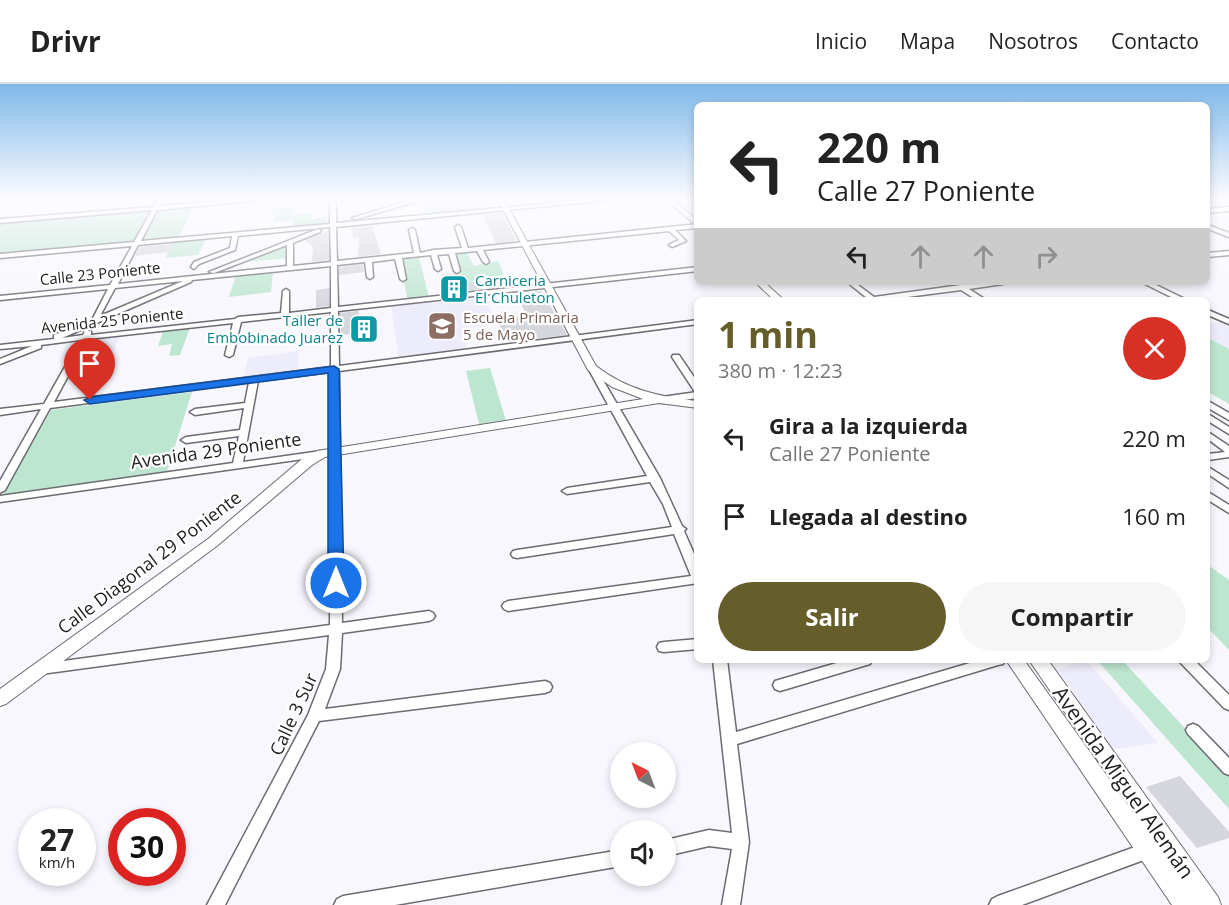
<!DOCTYPE html>
<html lang="es">
<meta charset="utf-8">
<style>
body{margin:0;font-family:"Open Sans",sans-serif;background:#f6f6f6;color:#222;height:100vh;display:flex;flex-direction:column;font-size:22px;white-space:nowrap}
*{box-sizing:border-box;margin:0}
p{font-size:20px;color:#767676}
.icon{flex:none;width:33px;height:33px;fill:none;stroke:currentColor;stroke-width:2;stroke-linecap:round;stroke-linejoin:round}
.map{position:relative;flex:1;overflow:hidden}
.details{position:absolute;left:694px;top:213px;width:516px;height:366px;display:flex;flex-direction:column;background:#fff;border-radius:9px;box-shadow:0 3px 9px #0003}
.details>*{flex:none}
.banner{position:absolute;left:694px;top:18px;width:516px;height:183px;border-radius:9px;box-shadow:0 3px 9px #0003;background:#fff;color:#222;overflow:hidden}
.needle{width:39px;rotate:318deg}
.tools{position:absolute;left:610px;top:658px;display:grid;gap:12px}
.tools a{display:grid;place-items:center;width:66px;height:66px;border-radius:50%;background:#fff;box-shadow:0 3px 9px #0003;font-size:30px}
.speed{position:absolute;left:18px;top:724px;display:flex;gap:12px;font-size:30px;font-weight:700;text-align:center}
.speed>*{display:grid;place-content:center;width:78px;height:78px;border-radius:50%;background:#fff;box-shadow:0 3px 9px #0003;line-height:1}
.speed small{font-size:15px;font-weight:400}
.speed .limit{border:9px solid #d22;background:#fff;color:#111}
.pin{position:absolute;display:grid;place-items:center;width:51px;height:51px;color:#fff;margin:-62px -26px;border-radius:50% 50% 50% 0;rotate:-45deg;box-shadow:0 0 6px #0007}
.pin .icon{rotate:45deg}
.me{position:absolute;width:66px;margin:-33px;rotate:0deg;stroke-linejoin:round;filter:drop-shadow(0 0 4px #0008)}
.turn{display:flex;align-items:center;gap:21px;height:126px;padding:0 24px;font-size:27px}
.turn .icon{width:78px;height:78px;stroke-width:2.5}
.turn b{display:block;font-size:42px;line-height:51px}
.lanes{display:flex;align-items:center;height:57px;padding:0 24px;background:#0003;justify-content:center;gap:30px;direction:ltr}
.lanes .off{opacity:.35}
.round{display:grid;place-items:center;flex:none;width:63px;height:63px;border-radius:32px;background:#f6f6f6}
.overview{display:flex;align-items:center;justify-content:space-between;height:102px;padding:0 24px}
h1{font-size:36px;font-weight:700;line-height:45px;color:#655e2b}
.primary-button{display:flex;gap:12px;margin-top:auto;padding:12px 24px}
.primary-button a{flex:1;height:69px;border-radius:36px;background:#655e2b;color:#fff;font-size:24px;font-weight:700;line-height:69px;text-align:center}
.primary-button a+a{background:#f6f6f6;color:#222}
ul{padding:0;list-style:none}
li{display:flex;align-items:center;gap:18px;height:78px;padding:0 24px}
li div{flex:1}
li b{display:block;font-size:22px}
li em{font-style:normal}
header{display:flex;align-items:center;gap:36px;box-sizing:border-box;height:84px;padding:0 30px;background:#fff;border-bottom:2px solid #e0e0e0}
header strong{font-size:28px}
nav{display:flex;gap:33px;margin-inline-start:auto;font-size:21px}
.map>svg:first-child{display:block}
.built{fill:#edecfa}
.green{fill:#bde6d0}
.building{fill:#d5d5dc}
.lines{fill:none;stroke-linecap:round;stroke-linejoin:round}
.street-casing{stroke:#6c6b71;stroke-width:3}
.secondary-casing{stroke:#6c6b71;stroke-width:2}
.street{fill:#fff;fill-rule:evenodd}
.secondary{fill:#fff;fill-rule:evenodd}
.route{fill:#1a73e8;stroke:#114b97;stroke-width:1.5}
.labels{text-anchor:middle;dominant-baseline:central;stroke-width:4.5;stroke-linejoin:round;paint-order:stroke}
.far-street-label{font-size:15px;fill:#1e1e20;stroke:#fff}
.far-culture-label{font-size:15px;fill:#0d838f;stroke:#fff;text-anchor:start}
.far-education-label{font-size:15px;fill:#785e54;stroke:#fff;text-anchor:start}
.street-label{font-size:18px;fill:#1e1e20;stroke:#fff}
.near-street-label{font-size:21px;fill:#1e1e20;stroke:#fff}
</style>
<header>
<strong>Drivr</strong>
<nav><a>Inicio</a><a>Mapa</a><a>Nosotros</a><a>Contacto</a></nav>
</header>
<div class="map">
<svg width="1229" height="821" viewBox="0 0 1229 821">
<rect width="100%" height="100%" fill="#f8f7fe"/>
<path class="built" d="M484 208 496 241 461 245 468 267 399 276 391 219Z
M1222 237 1229 241V265L1208 254V240Z
M122 249 111 272 72 278 86 253Z
M299 267 298 289 243 296 248 274Z
M1086 576 1158 659 1113 665 1058 586Z"/>
<path class="green" d="M424 114H473L474 118 448 120 452 131 436 132 435 128H424Z
M193 123 179 154 138 158 157 126Z
M295 123 294 130 312 129V135L327 133V140L293 144V136L274 138 276 131H271L273 125Z
M154 124 134 160 0 172V137Z
M207 153 198 171 165 174 175 156Z
M290 157V174L246 178 217 191 200 192Z
M466 167 474 182 498 177 504 191 462 199 452 169Z
M419 173 429 214 408 217 399 175Z
M273 188 271 208 229 213 236 191Z
M191 241 180 271 169 272 172 260 158 262 164 244Z
M1208 254 1229 265V320L1208 308Z
M490 284 507 340 480 344 466 287Z
M192 308 166 391 0 415 51 326Z
M1208 481 1229 496V566L1208 544Z
M1097 576H1122L1229 692V725Z"/>
<path class="building" d="M473 114H486L492 122 450 126 447 120 474 118Z
M502 129 512 148 516 157 496 159 483 131Z
M372 142 381 170 358 173 359 153 353 154 351 144Z
M328 147 329 176 312 178 313 163 305 156Z
M173 160 168 168 135 172 139 163Z
M363 180 364 188 339 191V183Z
M454 189 458 191 462 199 479 197 482 205 446 209 441 191Z
M329 204V222L316 224V206Z
M542 207 567 251 506 258 498 236 527 231 515 210Z
M358 227 362 250 341 251 340 229Z
M1180 692 1229 748V754L1197 764 1146 703Z"/>
<g class="lines">
<g class="street-casing">
<path id="street" d="M158 114H164L159 122 257 114H281L157 126 141 157 330 140V114H336V139L606 114H628L336 143 337 177 414 169 409 146 412 144 415 146 420 169 433 166 462 164 455 143 458 141 461 143 468 164 698 140V144L675 146 686 157 672 163 669 161 670 160 679 156 669 147 483 166 489 178 486 180 483 178 477 167 455 169 460 187 457 189 454 187 449 170 437 171 441 185 438 187 435 185 431 171 402 174 406 195 403 197 400 195 395 175 372 178 373 193 370 195 367 193 365 178 337 181 338 223 698 183V187L338 227 339 282 698 236V240L339 287 342 539 429 527 433 529 435 532 433 535 429 537 342 549 340 585 325 625 545 597 550 599 552 603 550 607 545 609 319 637 225 821H207L308 631 326 585 329 551 41 590 36 589 34 585 36 581 41 580 330 541 331 288 258 297 243 378 321 367 326 370 324 372 0 418V412L233 379 239 352 186 359 181 356 186 353 240 346 244 324 195 331 190 328 195 325 245 319 249 298 50 324 5 406 0 409V397L41 325 0 331V325L44 320 80 256 41 261V264L0 280V275L32 262 0 265V261L54 255V251L92 236 108 205 0 216V212L110 201 132 162 0 174V170L134 158 152 126 0 139V135L154 123ZM330 143 331 178 293 182V159L320 148 321 147 318 145 209 188 214 189 287 161V182L118 200 138 161 232 152 230 164 194 178 191 183 194 185 199 180 235 166 238 152ZM331 182V224L289 229V207L286 205 283 207 281 229 238 233 235 235 91 251V247H85L83 251 62 254 191 198 192 196ZM183 197 100 232 115 204ZM331 228V283L54 318 88 255 233 239 225 271 229 273 233 271 241 238Z
M418 114H427L357 135 352 134Z
M1229 123V127L1208 129V125Z
M1208 141 1229 149V153L1208 145Z
M1229 167V171L1208 173V169Z
M847 198H854L874 213 961 201 1006 198 1003 200 969 205 986 216H977L961 206 884 216H864L867 214Z
M1141 198H1150L1187 216H1177Z
M1208 226 1229 235V240L1208 231Z
M673 271H679L698 299V314L662 319 658 316 662 313 697 308H695L672 273Z
M589 282H595L596 284 660 394 682 442 686 445 684 447 698 479V499L508 527 504 525 502 522 504 519 508 517 691 492 674 450 517 474 513 473 511 470 513 467 517 466 672 443 663 420 650 398 567 410 562 407 567 404 647 392 588 284Z
M1208 317 1229 329V336L1208 324Z
M1208 330 1229 343V350L1208 337Z
M1208 348 1229 362V373L1208 376V370L1225 368 1208 355Z
M1208 383 1229 396V404L1208 390Z
M1208 408 1229 421V429L1208 416Z
M698 555V565L664 568 659 567 657 563 659 559 664 558Z
M713 576H727L736 648 980 576H1005L1003 580 998 581 737 660 749 758 740 821H722L732 765 709 762 666 772V756L709 746 732 749Z
M847 576H872L870 580 780 607 775 605 773 601 775 597Z
M1178 576H1194L1229 611V626L1224 624Z
M1193 640 1198 642 1229 674V691L1224 689 1188 650 1186 646 1188 642Z
M1149 758 1155 760 1157 766 1155 772 1149 774 1022 821H989L992 815 998 812Z
M621 766V782L395 821H334L337 815 343 812Z"/>
</g>
<g class="secondary-casing">
<path id="secondary" d="M497 114H503L596 282C627 306 660 313 698 317V324L659 319 325 373 312 381 218 461 6 620 0 622V605L208 455 302 375 317 367 643 315 612 303 588 286Z
M664 114H671L698 137V143Z
M755 198H764L784 216H774Z
M1006 576H1024L1138 735 1029 576H1048L1218 813 1221 821H1172Z"/>
</g>
<use href="#street" class="street"/>
<use href="#secondary" class="secondary"/>
</g>
<linearGradient id="sky" x2="0" y2="1"><stop stop-color="#7fb9e9"/><stop offset="0.5" stop-color="#fcfbff"/><stop offset="1" stop-color="#fcfbff" stop-opacity="0"/></linearGradient>
<rect width="1229" height="229" fill="url(#sky)"/>
<path class="route" d="M334 282 339 285 344 499 342 503H331L328 499V289L90 320 84 316 90 313Z"/>
<defs>
<g id="building-square" transform="scale(1.5)"><rect x="-9" y="-9" width="18" height="18" rx="4" fill="#0f9aa8" stroke="#fff"/><path d="M-4-6H4V6H1V3H-1V6H-4ZM-2.5-4.3h1.7v1.8h-1.7ZM.8-4.3h1.7v1.8H.8ZM-2.5-1h1.7V.8h-1.7ZM.8-1h1.7V.8H.8Z" fill="#fff"/></g>
<g id="school-square" transform="scale(1.5)"><rect x="-9" y="-9" width="18" height="18" rx="4" fill="#8d6e63" stroke="#fff"/><path d="M0-5L7-2L0 1L-7-2ZM-4 1L0 2.5L4 1V4Q0 6-4 4Z" fill="#fff"/></g>
</defs>
<g fill-rule="evenodd">
<use href="#building-square" x="454" y="205"/>
<use href="#school-square" x="442" y="242"/>
<use href="#building-square" x="364" y="245"/>
</g>
<g class="labels">
<g class="far-street-label">
<text transform="translate(100 189) rotate(-6)">Calle 23 Poniente</text>
<text transform="translate(112 236) rotate(-6)">Avenida 25 Poniente</text>
</g>
<g class="far-culture-label">
<text x="475" y="196">Carniceria<tspan x="475" dy="17">El Chuleton</tspan></text>
<text x="343" y="236" text-anchor="end">Taller de<tspan x="343" dy="17">Embobinado Juarez</tspan></text>
</g>
<g class="far-education-label">
<text x="463" y="233">Escuela Primaria<tspan x="463" dy="17">5 de Mayo</tspan></text>
</g>
<g class="street-label">
<text transform="translate(216 366) rotate(-8)">Avenida 29 Poniente</text>
<text transform="translate(149 478) rotate(-37)">Calle Diagonal 29 Poniente</text>
<text transform="translate(293 630) rotate(-65)">Calle 3 Sur</text>
</g>
<g class="near-street-label">
<text transform="translate(1124 698) rotate(55)">Avenida Miguel Alemán</text>
</g>
</g>
</svg>
<div class="tools">
<a><svg class="needle" viewBox="-14 -14 28 28"><path d="M0-13l5 13h-10z" fill="#e53935"/><path d="M0 13l5-13h-10z" fill="#767676"/></svg></a>
<a><svg class="icon" aria-label="sound" viewBox="0 0 24 24"><path d="M4 9h4l5-4v14l-5-4H4zM17 9q2 3 0 6"/></svg></a>
</div>
<div class="speed"><div>27<small>km/h</small></div><div class="limit">30</div></div>
<div class="pin" style="left:90px;top:316px;background:#d93025"><svg class="icon" aria-label="arrive" viewBox="0 0 24 24"><path d="M6 21V4h12l-3 4 3 4H6"/></svg></div>
<svg class="me" style="left:336px;top:499px" viewBox="-20 -20 40 40"><circle r="17" fill="#1a73e8" stroke="#fff" stroke-width="3"/><path d="M0-11L8 9 0 5-8 9z" fill="#fff"/></svg>
<div class="banner">
<div class="turn"><svg class="icon" aria-label="left" viewBox="0 0 24 24"><path d="M17 20v-9H6M10 6l-5 5 5 5"/></svg><div><b>220 m</b>Calle 27 Poniente</div></div>
<div class="lanes"><svg class="icon" aria-label="left" viewBox="0 0 24 24"><path d="M17 20v-9H6M10 6l-5 5 5 5"/></svg><svg class="icon off" aria-label="ahead" viewBox="0 0 24 24"><path d="M12 20V5M6 11l6-6 6 6"/></svg><svg class="icon off" aria-label="ahead" viewBox="0 0 24 24"><path d="M12 20V5M6 11l6-6 6 6"/></svg><svg class="icon off" aria-label="right" viewBox="0 0 24 24"><path d="M7 20v-9h11M14 6l5 5-5 5"/></svg></div>
</div>
<section class="details">
<div class="overview"><div><h1>1 min</h1><p>380 m · 12:23</p></div><a class="round" style="background:#d93025;color:#fff"><svg class="icon" aria-label="close" viewBox="0 0 24 24"><path d="M6 6l12 12M18 6L6 18"/></svg></a></div>
<ul>
<li><svg class="icon" aria-label="left" viewBox="0 0 24 24"><path d="M17 20v-9H6M10 6l-5 5 5 5"/></svg><div><b>Gira a la izquierda</b><p>Calle 27 Poniente</p></div><em>220 m</em></li>
<li><svg class="icon" aria-label="arrive" viewBox="0 0 24 24"><path d="M6 21V4h12l-3 4 3 4H6"/></svg><div><b>Llegada al destino</b></div><em>160 m</em></li>
</ul>
<div class="primary-button"><a>Salir</a><a>Compartir</a></div>
</section>
</div>
